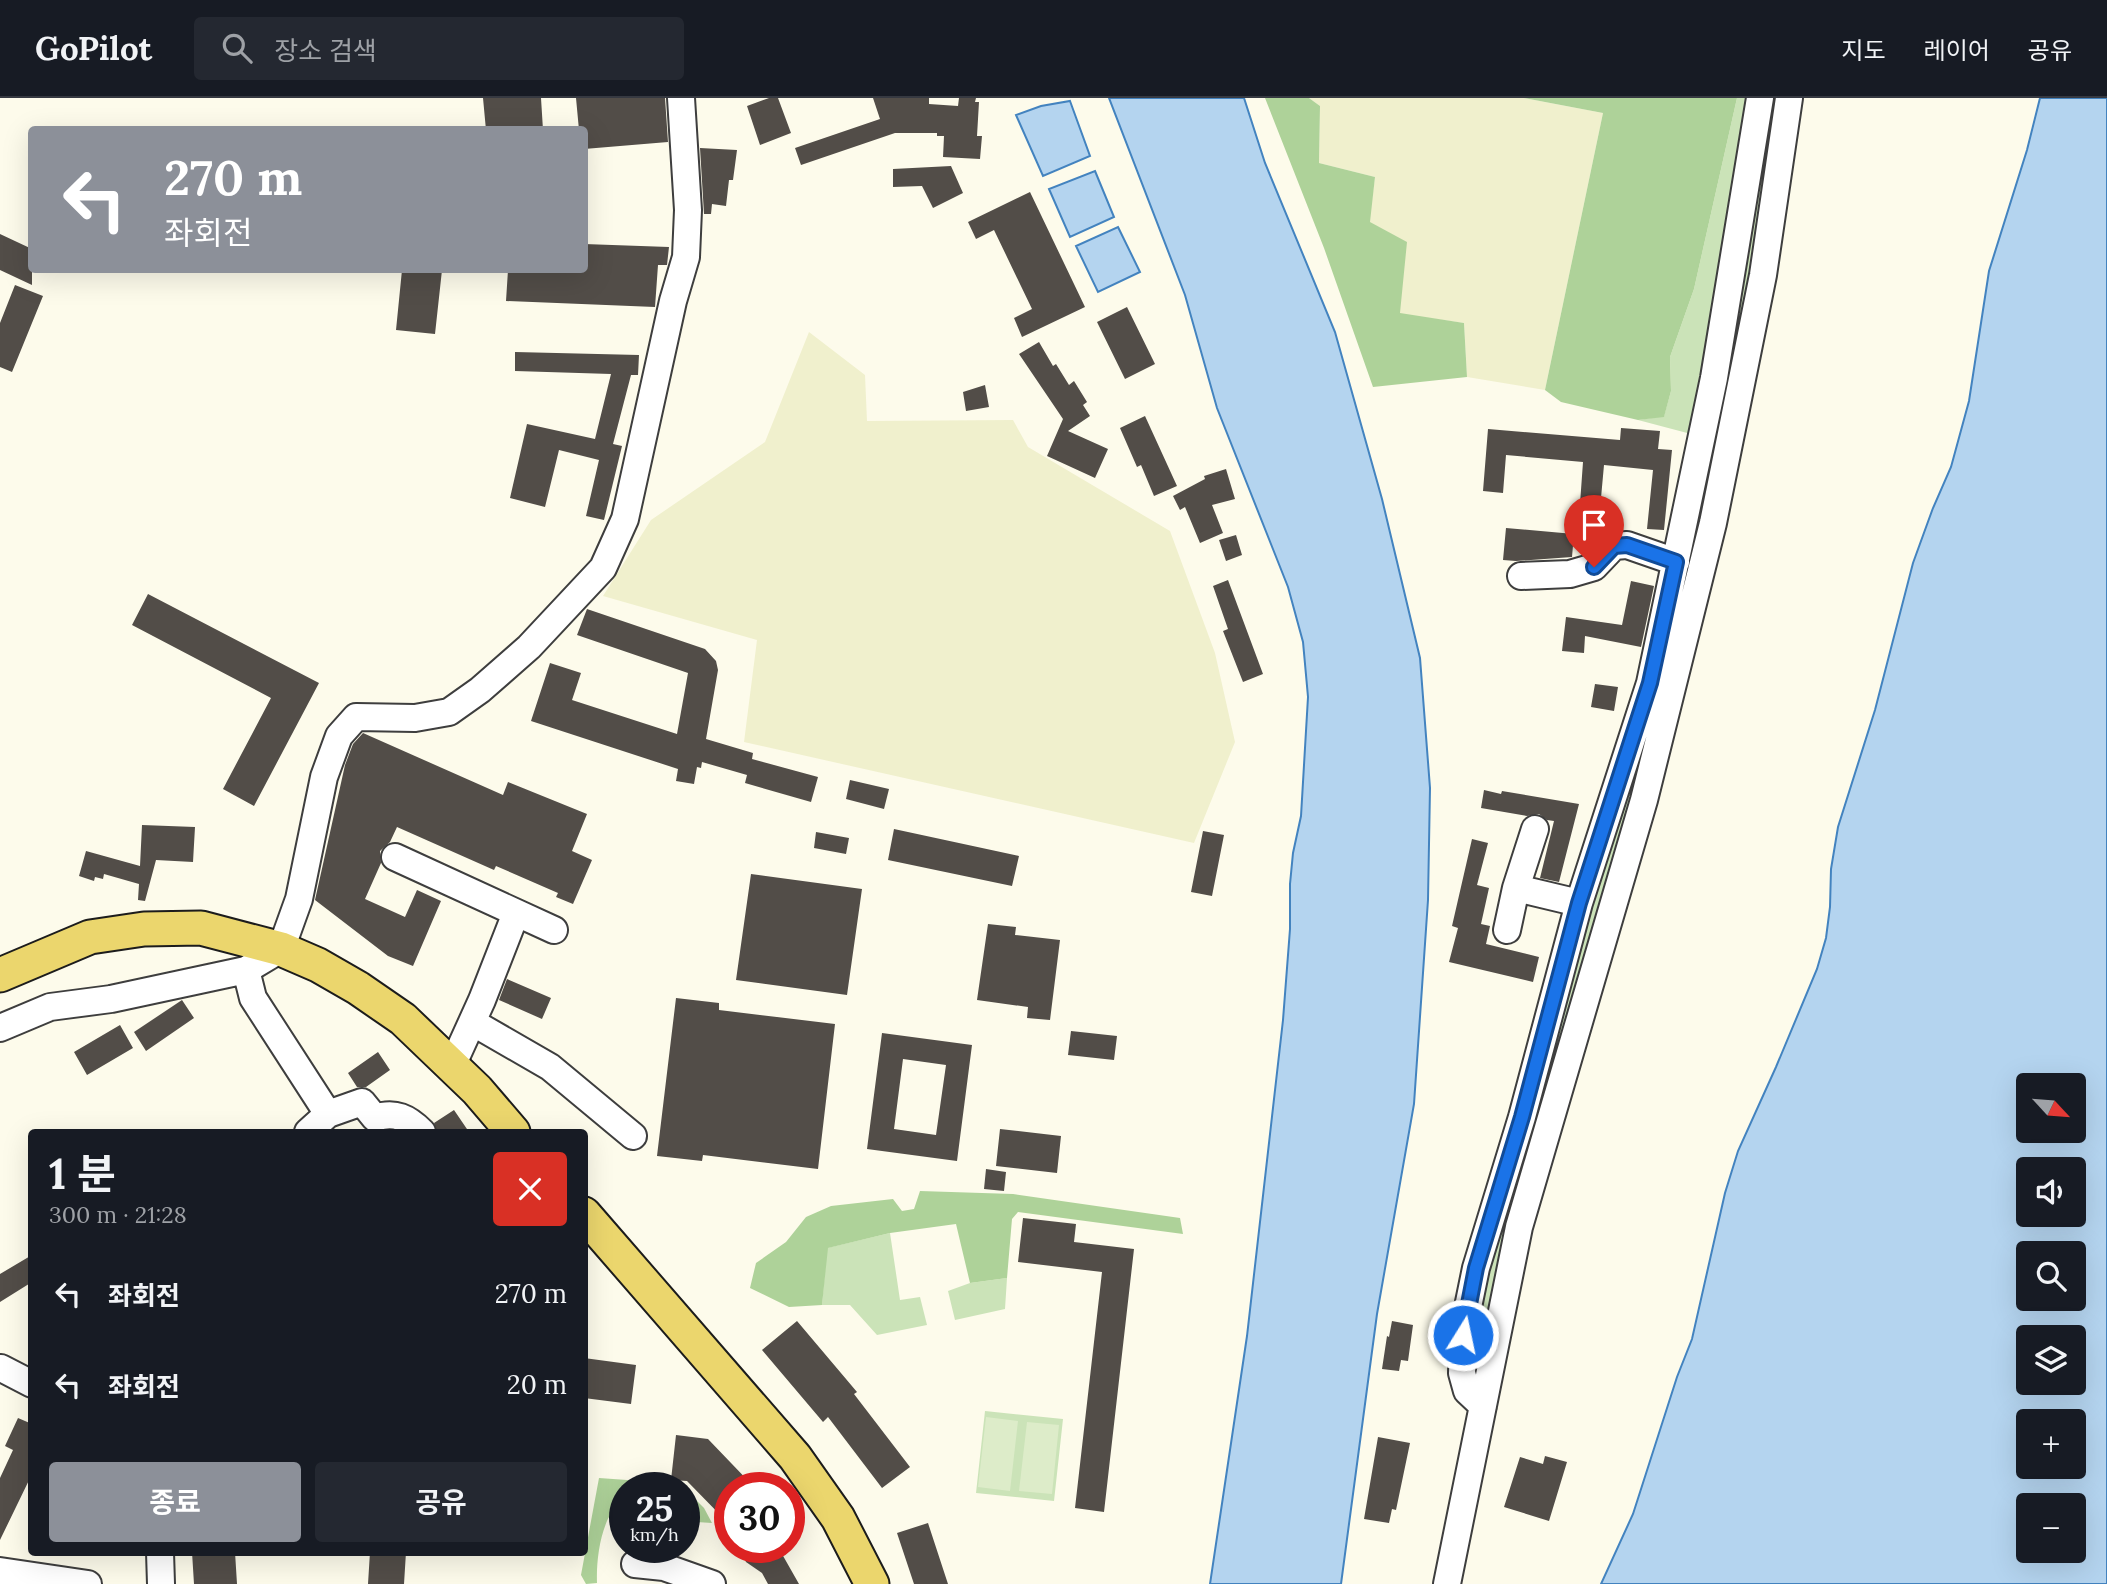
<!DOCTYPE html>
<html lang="ko">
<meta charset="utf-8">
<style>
body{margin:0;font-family:Lora,"Noto Sans KR",serif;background:#242831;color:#f1f3f6;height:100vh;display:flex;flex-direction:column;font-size:26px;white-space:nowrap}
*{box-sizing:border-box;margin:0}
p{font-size:23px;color:#9ea1a6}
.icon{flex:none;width:38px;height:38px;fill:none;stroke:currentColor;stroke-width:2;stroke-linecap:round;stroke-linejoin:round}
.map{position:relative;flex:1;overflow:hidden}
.drawer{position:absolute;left:28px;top:1031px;width:560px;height:427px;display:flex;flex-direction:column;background:#171b24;border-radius:7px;box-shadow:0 7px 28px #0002}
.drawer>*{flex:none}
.top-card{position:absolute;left:28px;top:28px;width:560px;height:147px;border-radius:7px;box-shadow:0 7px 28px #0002;background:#8c9099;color:#fff;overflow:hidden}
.needle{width:46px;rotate:116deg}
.buttons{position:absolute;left:2016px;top:975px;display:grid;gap:14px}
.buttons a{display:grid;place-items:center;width:70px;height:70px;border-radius:7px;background:#171b24;box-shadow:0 7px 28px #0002;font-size:35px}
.speed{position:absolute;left:609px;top:1374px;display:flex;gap:14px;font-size:35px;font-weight:700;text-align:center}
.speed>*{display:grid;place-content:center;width:91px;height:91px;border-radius:50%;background:#171b24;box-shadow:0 7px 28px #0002;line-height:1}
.speed small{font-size:18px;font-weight:400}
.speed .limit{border:10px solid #d22;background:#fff;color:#111}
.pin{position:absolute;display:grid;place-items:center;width:60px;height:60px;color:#fff;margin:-72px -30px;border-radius:50% 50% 50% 0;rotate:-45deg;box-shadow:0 0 7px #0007}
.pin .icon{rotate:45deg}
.me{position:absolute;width:77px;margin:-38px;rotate:10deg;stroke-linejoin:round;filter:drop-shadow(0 0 5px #0008)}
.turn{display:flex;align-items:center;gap:24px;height:147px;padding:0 21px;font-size:32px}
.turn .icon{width:91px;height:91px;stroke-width:2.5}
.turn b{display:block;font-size:49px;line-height:60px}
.round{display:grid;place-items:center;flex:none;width:74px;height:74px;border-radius:7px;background:#242831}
.head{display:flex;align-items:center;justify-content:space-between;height:119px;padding:0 21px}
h1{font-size:42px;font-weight:700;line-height:52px}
.primary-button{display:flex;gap:14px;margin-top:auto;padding:14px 21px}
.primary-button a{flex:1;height:80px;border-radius:7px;background:#8c9099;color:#fff;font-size:28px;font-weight:700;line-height:80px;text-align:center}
.primary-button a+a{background:#242831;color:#f1f3f6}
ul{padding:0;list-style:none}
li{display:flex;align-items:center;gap:21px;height:91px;padding:0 21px}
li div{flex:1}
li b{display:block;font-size:26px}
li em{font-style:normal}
header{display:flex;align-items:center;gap:42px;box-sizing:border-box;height:98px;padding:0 35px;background:#171b24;border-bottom:2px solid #363941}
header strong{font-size:33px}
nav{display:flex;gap:38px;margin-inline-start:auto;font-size:24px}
.search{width:490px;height:63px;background:#242831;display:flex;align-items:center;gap:18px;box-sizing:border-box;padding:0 24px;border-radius:7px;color:#9ea1a6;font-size:26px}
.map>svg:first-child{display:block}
.farmland{fill:#f0f0cd}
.green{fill:#cbe3b8}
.forest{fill:#aed299}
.pitch{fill:#ddecc9}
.water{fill:#b4d4ef;stroke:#4383bf;stroke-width:2;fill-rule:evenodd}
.building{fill:#524d48;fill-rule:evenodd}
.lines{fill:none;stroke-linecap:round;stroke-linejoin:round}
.minor-casing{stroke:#3e3e3e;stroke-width:30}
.major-casing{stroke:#1c1c1c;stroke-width:37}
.minor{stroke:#fff;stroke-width:26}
.major{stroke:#ebd66d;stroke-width:33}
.route-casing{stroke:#114b97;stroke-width:18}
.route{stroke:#1a73e8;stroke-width:12}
</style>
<header>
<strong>GoPilot</strong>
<div class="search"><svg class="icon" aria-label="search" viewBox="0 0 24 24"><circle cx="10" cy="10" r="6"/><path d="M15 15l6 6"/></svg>장소 검색</div>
<nav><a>지도</a><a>레이어</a><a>공유</a></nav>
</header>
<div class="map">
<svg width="2107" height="1486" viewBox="0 0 2107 1486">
<rect width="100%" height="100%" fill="#fdfbeb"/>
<path class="farmland" d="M1309 0H1524L1603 15 1545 292 1467 279 1464 225 1399 216 1406 144 1369 124 1375 79 1319 65 1320 8Z
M809 234 865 277 867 323 1013 322 1028 349 1170 433 1215 555 1235 644 1194 745 744 644 757 542 603 498 651 422 765 344Z"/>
<path class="green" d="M1737 0H1745L1751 19 1691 336 1638 322 1664 318 1671 293 1670 259 1694 191Z
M1764 0H1779L1742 224 1715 360 1671 552 1635 686 1521 1075 1474 1276 1475 1208 1646 607Z
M890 1135 900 1202 920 1199 927 1227 877 1237 850 1207H822L827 1150Z
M1007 1180 1005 1211 955 1222 948 1193 970 1185Z
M985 1313 1063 1321 1054 1403 976 1395Z"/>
<path class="forest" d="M1265 0H1309L1320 8 1319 65 1375 79 1370 124 1407 144 1400 215 1464 225 1467 279 1373 289 1324 150Z
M1524 0H1737L1694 191 1670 259 1671 293 1664 319 1638 322 1561 304 1545 292 1603 15Z
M920 1093 1013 1096 1180 1120 1183 1136 1018 1114 1012 1121 1007 1180 970 1185 956 1126 890 1135 828 1150 822 1207 789 1209 750 1190 756 1165 786 1144 806 1119 831 1108 893 1101 902 1113 914 1111Z
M599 1380 669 1385 681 1389 625 1390V1398C602 1416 596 1457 597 1485L586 1486 581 1477Z
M684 1390 704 1410 712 1425 697 1424 684 1418Z"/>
<path class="pitch" d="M986 1319 1018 1323 1010 1393 978 1389Z
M1027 1324 1059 1327 1052 1396 1019 1393Z"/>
<path class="water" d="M1109 0H1244L1265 65 1335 234 1382 401 1420 560 1430 690 1428 802 1414 1006 1377 1216 1341 1486H1210L1247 1238 1283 922 1290 831V786L1293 755 1301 718 1308 599 1303 544 1288 489 1217 310 1185 197Z
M2040 0H2107V1486H1601L1633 1416 1677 1279 1692 1241 1725 1095 1738 1053 1776 969 1817 871 1826 840 1830 809 1831 771 1838 729 1875 612 1913 465 1933 410 1951 369 1969 303 1989 173 2027 52ZM2074 987V1032H2028V987ZM2028 1071H2074V1116H2028ZM2028 1155H2074V1200H2028ZM2074 1239V1284H2028V1239ZM2028 1323H2074V1368H2028ZM2028 1407H2074V1452H2028Z
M1070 3 1090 58 1043 78 1016 17 1041 8Z
M1095 73 1114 119 1070 139 1049 91Z
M1118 129 1140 174 1098 194 1076 148Z"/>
<path class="building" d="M483 0H541L543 32H486Z
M576 0H665L668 44 584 51V32H579Z
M769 0H778L791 35 760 47 747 8Z
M873 0H929V6L958 8 959 0H976L975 4H979L977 38H982L980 61 943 59 944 38H937V35H895L801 67 795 50 880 21Z
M700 50 737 52 733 82H729L726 108 712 106 711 116H704Z
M951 68 963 95 933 110 922 88 893 89V71Z
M1030 94 1085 209 1022 239 1014 220 1032 211 994 132 976 141 968 124Z
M0 136 32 151V187L0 172Z
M584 146 669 149 667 167H658L655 209 506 203 508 172H584Z
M402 172H442L435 236 396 232Z
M15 187 43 198 12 274 0 269V225Z
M1127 209 1155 266 1125 281 1097 224Z
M1039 244 1053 268 1056 266 1069 287 1074 283 1087 304 1083 307 1090 318 1068 333 1108 351 1095 380 1047 358 1063 321 1019 256Z
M515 254 639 257 638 277H631L613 346 622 348 604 422 586 418 599 362 559 352 545 409 510 400 527 326 595 341 611 276 515 273Z
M985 287 989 309 966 313 963 294Z
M1145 318 1177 388 1154 398 1141 367 1137 369 1120 330Z
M1621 330 1660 333 1658 351 1672 352 1664 432 1647 431 1653 372 1604 367 1599 422 1579 420 1583 364 1506 357 1503 395 1483 393 1488 331 1620 342Z
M1226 371 1235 401 1212 407 1223 435 1200 445 1185 409 1180 412 1173 398 1205 381 1204 378Z
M1506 430 1574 436 1572 459 1516 463 1503 462Z
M1236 437 1242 457 1226 463 1219 442Z
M1228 482 1263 576 1243 584 1223 533 1228 531 1213 488Z
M1631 483 1654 488 1641 549 1585 538 1584 555 1562 553 1566 519 1622 527Z
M148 496 319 585 254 708 223 691 271 600 132 527Z
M587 511 705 551 716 563 718 572 706 641 753 655 752 661 818 679 811 704 745 685 747 677 702 664 701 670 697 669 694 686 676 683 678 671 531 623 550 565 581 575 572 602 677 636 688 575 577 537Z
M1595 586 1618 589 1614 613 1591 609Z
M363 635 503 697 508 684 587 716 572 753 592 762 573 806 556 799 558 795 496 768 494 772 397 729 390 744 380 753 381 765 365 801 405 819 417 792 441 803 413 868 388 858 315 802 345 667 353 646Z
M850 682 889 691 884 711 846 701Z
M1484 692 1501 696 1502 693 1579 706 1559 784 1540 780 1554 723 1547 722 1539 716 1527 718 1481 710Z
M142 727 195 729 193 764 156 762 145 803 138 802 139 786 104 776 103 781 95 779 94 783 79 778 86 753 140 768Z
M894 731 1019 758 1012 788 888 762Z
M1203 733 1224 737 1212 798 1191 794Z
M816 734 849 740 846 756 814 750Z
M1472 741 1488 745 1477 787 1489 790 1481 826 1490 828 1486 846 1539 859 1533 884 1449 864 1458 830 1452 828Z
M751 776 862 791 847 897 736 882Z
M988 826 1016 829 1015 837 1060 842 1050 922 1027 920 1028 909 977 902Z
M507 881 551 900 542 921 499 902Z
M676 900 719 905V912L835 926 818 1071 703 1057 702 1063 657 1058Z
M182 902 194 920 146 953 134 934Z
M120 927 133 950 87 977 74 954Z
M1071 933 1117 938 1114 962 1068 957Z
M882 935 972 947 957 1063 867 1051ZM903 961 946 967 936 1037 894 1031Z
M378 954 390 972 366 989H357L348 975Z
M454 1012 469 1034H437L434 1025Z
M1000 1031 1061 1038 1057 1075 996 1068Z
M986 1071 1006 1074 1004 1093 984 1091Z
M1023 1120 1076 1126 1074 1144 1134 1151 1104 1414 1075 1410 1102 1174 1018 1164Z
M32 1157V1184L0 1204V1176Z
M797 1223 857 1294 854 1296 910 1369 882 1390 828 1319 823 1324 762 1252Z
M1392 1223 1413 1227 1408 1263 1401 1262 1399 1273 1382 1271 1387 1238 1389 1239Z
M584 1260 636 1267 631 1306 584 1300Z
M18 1320 32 1326V1376L0 1442V1380L13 1352 5 1348Z
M676 1337 708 1341 755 1390H730V1427L687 1383 671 1382Z
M1378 1339 1410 1345 1396 1412 1392 1411 1389 1425 1364 1421Z
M1545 1358 1567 1364 1549 1423 1504 1409 1520 1359 1543 1366Z
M928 1425 948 1486H914L897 1435Z
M739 1449H778L799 1486H768L762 1475 746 1464Z
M192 1454H235L237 1486H194Z
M370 1454H406L404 1486H368Z"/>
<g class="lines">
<g class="minor-casing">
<path id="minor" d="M1521 478 1570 476 1594 469 1614 448 1627 447 1676 464
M395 759 554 832
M1516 790 1579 805
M1507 832 1516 790 1535 731
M246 872 253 900 328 1016
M472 924 550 969 633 1038
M0 930 50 909 111 901 246 872 281 851 299 801 324 679 339 638 356 619 415 620 449 614 480 592 529 549 603 470 625 421 673 203 686 159 688 112 681 0
M452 968 482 902 516 815
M308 1034 328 1016 362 1004 375 1020C395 1013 408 1020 422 1034
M1 1270 32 1286
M1483 1308 1467 1293 1462 1275 1463 1237 1467 1214 1476 1170 1522 1019 1579 805 1650 585 1714 280 1760 0
M160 1454 161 1486
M635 1466 664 1469 712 1486
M0 1473 88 1486
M1447 1486 1519 1129 1644 702 1713 425 1763 177 1789 0"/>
</g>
<g class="major-casing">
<path id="major" d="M0 877 90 839 144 831 201 830 281 851 318 867 358 890 403 921 477 992 513 1034
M584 1116 795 1359 838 1420 872 1486"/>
</g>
<use href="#minor" class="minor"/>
<use href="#major" class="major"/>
</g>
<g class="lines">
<g class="route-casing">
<path id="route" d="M1463 1237 1476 1170 1522 1019 1579 805 1650 585 1676 464 1627 447 1614 448 1594 469"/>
</g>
<use href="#route" class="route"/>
</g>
</svg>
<div class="buttons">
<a><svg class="needle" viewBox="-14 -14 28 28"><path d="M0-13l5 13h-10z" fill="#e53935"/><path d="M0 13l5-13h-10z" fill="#9ea1a6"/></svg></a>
<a><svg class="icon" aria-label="sound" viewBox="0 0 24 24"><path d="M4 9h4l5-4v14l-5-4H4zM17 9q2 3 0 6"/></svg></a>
<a><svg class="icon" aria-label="search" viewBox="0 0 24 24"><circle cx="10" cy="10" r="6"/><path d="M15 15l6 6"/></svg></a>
<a><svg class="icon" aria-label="layers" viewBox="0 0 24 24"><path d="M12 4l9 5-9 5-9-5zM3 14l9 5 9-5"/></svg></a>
<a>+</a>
<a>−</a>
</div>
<div class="speed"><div>25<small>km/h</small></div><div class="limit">30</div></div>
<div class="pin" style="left:1594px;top:469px;background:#d93025"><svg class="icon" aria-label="arrive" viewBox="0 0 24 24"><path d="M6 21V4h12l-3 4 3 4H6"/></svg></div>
<svg class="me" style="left:1463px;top:1237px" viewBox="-20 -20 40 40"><circle r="17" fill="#1a73e8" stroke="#fff" stroke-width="3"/><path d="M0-11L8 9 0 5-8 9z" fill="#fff"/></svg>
<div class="top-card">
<div class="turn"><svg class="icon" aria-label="left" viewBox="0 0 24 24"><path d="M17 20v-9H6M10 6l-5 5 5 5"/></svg><div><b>270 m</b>좌회전</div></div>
</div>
<section class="drawer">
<div class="head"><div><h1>1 분</h1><p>300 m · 21:28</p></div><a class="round" style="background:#d93025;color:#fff"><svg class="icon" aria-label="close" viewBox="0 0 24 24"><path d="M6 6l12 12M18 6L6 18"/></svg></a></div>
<ul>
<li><svg class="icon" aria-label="left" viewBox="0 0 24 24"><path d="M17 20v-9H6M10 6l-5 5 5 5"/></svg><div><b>좌회전</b></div><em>270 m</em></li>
<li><svg class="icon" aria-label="left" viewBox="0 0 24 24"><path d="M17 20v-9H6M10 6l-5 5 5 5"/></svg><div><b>좌회전</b></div><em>20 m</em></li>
</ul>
<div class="primary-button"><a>종료</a><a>공유</a></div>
</section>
</div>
